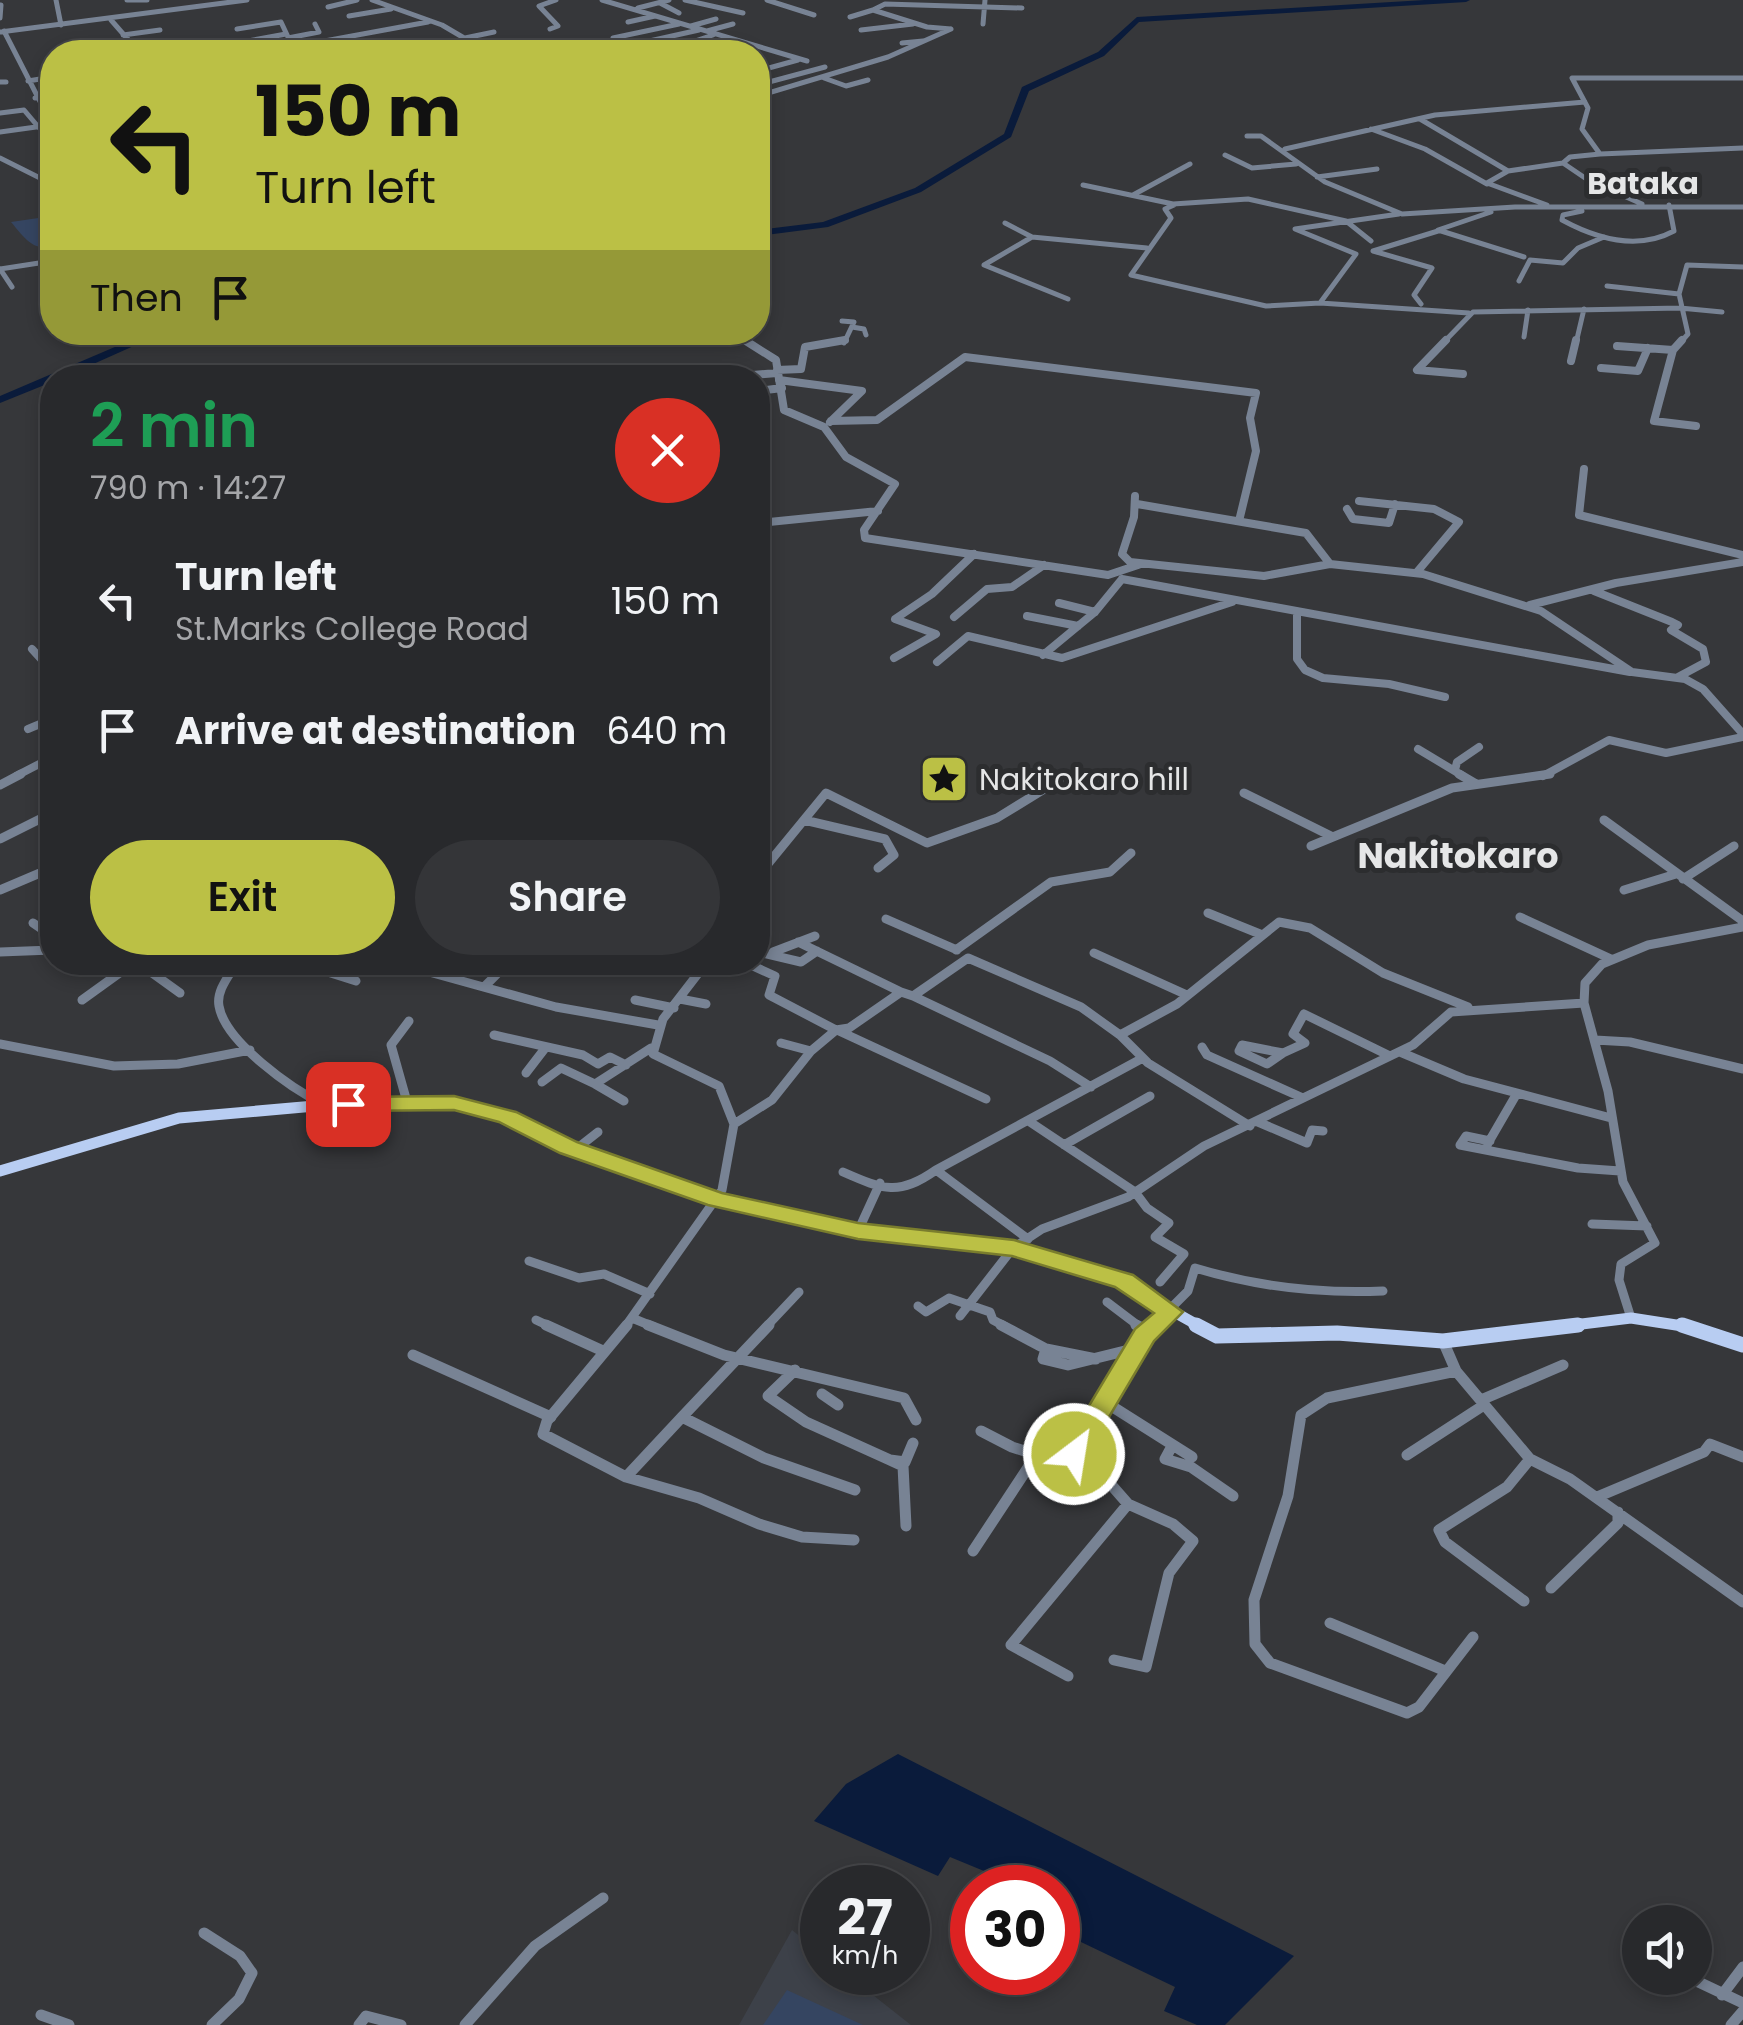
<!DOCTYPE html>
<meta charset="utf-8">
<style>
body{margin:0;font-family:Poppins,sans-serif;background:#343538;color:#f1f3f6;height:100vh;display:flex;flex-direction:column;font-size:38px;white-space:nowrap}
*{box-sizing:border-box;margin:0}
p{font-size:32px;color:#a5a6a9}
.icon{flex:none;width:55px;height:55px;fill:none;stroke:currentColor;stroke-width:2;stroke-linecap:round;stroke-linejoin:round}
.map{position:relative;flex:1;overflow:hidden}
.details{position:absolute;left:40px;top:365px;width:730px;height:610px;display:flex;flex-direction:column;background:#28292c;border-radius:40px;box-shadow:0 5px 15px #0003,0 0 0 2px #444548}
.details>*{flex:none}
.top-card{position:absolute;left:40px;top:40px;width:730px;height:305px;border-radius:40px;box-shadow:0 5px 15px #0003,0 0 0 2px #444548;background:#bbc045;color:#111;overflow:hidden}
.controls{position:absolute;left:1622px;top:1905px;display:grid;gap:20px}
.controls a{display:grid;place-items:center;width:90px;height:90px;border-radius:50%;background:#28292c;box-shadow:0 5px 15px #0003,0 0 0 2px #444548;font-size:50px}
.speed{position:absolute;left:800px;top:1865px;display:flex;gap:20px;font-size:50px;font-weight:700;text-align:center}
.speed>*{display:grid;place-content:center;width:130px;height:130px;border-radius:50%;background:#28292c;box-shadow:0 5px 15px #0003,0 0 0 2px #444548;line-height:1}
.speed small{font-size:25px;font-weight:400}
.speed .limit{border:15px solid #d22;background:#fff;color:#111}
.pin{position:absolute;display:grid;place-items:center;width:85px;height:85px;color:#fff;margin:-42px;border-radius:20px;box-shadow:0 5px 15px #0006}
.me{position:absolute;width:110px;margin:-55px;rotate:31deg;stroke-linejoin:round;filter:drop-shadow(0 0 8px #0008)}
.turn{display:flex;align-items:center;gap:35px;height:210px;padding:0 50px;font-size:45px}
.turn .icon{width:130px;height:130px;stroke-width:2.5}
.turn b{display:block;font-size:70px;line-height:85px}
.then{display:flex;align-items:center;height:95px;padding:0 50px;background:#0003;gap:20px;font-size:38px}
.round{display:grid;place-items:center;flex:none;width:105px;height:105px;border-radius:52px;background:#343538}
.head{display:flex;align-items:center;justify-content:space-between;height:170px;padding:0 50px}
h1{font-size:60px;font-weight:600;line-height:75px;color:#1e9e55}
.primary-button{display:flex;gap:20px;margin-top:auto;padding:20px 50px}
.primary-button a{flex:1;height:115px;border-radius:60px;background:#bbc045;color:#111;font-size:40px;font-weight:600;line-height:115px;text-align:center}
.primary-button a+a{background:#343538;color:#f1f3f6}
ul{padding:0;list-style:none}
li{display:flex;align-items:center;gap:30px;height:130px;padding:0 50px}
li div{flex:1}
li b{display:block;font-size:38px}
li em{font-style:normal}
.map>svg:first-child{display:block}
.built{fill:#3d4149}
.green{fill:#354561}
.water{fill:#0a1b3b}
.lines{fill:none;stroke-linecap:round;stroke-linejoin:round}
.river{fill:#0a1b3b;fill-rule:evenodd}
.minor-far3{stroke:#788394;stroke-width:5}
.minor-far2{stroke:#788394;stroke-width:8}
.minor-far1{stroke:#788394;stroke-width:9}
.minor{stroke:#788394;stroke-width:11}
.major-far1{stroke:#b8cdf2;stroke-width:11}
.major{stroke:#b8cdf2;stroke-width:15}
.route{fill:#bbc045;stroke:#7a7d2d;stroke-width:2.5}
.labels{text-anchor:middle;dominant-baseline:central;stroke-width:10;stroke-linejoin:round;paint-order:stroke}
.far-quarter-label{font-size:30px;font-weight:bold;fill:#e5e6e7;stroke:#2c2d2f}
.poi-label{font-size:30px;fill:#e5e6e7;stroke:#2c2d2f;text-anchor:start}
.quarter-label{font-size:35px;font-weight:bold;fill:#e5e6e7;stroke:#2c2d2f}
</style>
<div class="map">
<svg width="1743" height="2025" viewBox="0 0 1743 2025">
<rect width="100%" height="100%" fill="#36373a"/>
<path class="built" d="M792 1930 822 1954V1972L845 1973 911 2025H739Z"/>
<path class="green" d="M52 216V247C32 251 23 236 11 222Z
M787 1990 863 2025H763Z"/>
<path class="water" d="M898 1754 1294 1956 1225 2025H1197L1164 2011 1175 1987 1058 1931V1888L1023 1887 950 1857 938 1876 814 1821 846 1784Z"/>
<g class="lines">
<path class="river" d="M1425 0H1470L1466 2 1139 22 1104 56 1029 91 1011 137 921 192 828 227 758 236V230L823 222 915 188 1004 134 1022 87 1098 52 1137 17Z
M150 332H165L62 378H52V382L0 403V396Z"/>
<path class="minor-far3" d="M56 0 61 25
M127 0H147
M372 0 442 25 488 52
M602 0 807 61
M685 0 743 13
M767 0 814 15
M660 3 679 13
M328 7 357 0
M638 8 669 0
M349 16 391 9
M850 17 873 10
M0 18 1 5
M111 20 139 52
M628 22 655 16
M983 24 985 0
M691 26 716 19
M237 29 281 22 295 52
M550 29 558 26 539 6 556 0
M951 29 927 27 873 10 885 4 1022 8
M861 30 913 24
M4 31 48 117
M707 31 733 24
M0 32 247 0
M123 35 160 30
M288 38 319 32 315 24
M465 38 494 32
M613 38 679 24
M661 40 705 52
M248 41 286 34
M692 42 713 35
M902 43 923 41
M292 47 428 22
M263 48 291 44
M91 50 133 46
M192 52 237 47 249 52
M600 52 699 30
M758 71 798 60
M824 78 846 86 868 80
M28 81 52 77
M0 82H6
M758 85 825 67
M758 96 888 57 951 29
M35 98 52 95
M0 113 24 110 52 143
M1420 119 1508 171
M1371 129 1425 149 1487 184
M0 132 36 127
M1247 136H1261L1325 182 1402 214 1515 207H1743
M1285 149 1435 115 1585 102
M1600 154 1743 148
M1225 155 1252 168 1296 164
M0 158 52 184
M1317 177 1377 169
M1083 185 1173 204 1248 199 1346 221 1371 241
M1133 195 1190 164
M1642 204 1588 180 1563 163 1570 157 1600 154 1582 129 1588 108 1572 78H1743
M1174 205 1165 209 1171 218 1131 275 1266 306 1320 303
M1547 205 1487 183 1508 171 1563 163
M1582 211 1563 215 1562 220C1597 239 1637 251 1674 231L1669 205
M1491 212 1438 230 1524 257
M1399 214 1295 229 1356 254 1320 303 1469 313
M1005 223 1032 237
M0 269 52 261
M0 269 12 287
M1519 281 1530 260 1563 263 1578 248 1604 237
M1607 286 1679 294
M1068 299 984 265 1032 237 1147 248
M1421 304 1414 295 1432 268 1373 251 1438 231
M842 321 854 322 844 343
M852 327 864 329 866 335
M1524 337 1528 310
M1443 343 1473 312 1680 308 1722 312
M1576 343 1584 309
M1680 343 1688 334 1679 294 1687 265 1743 267"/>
<path class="minor-far2" d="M1446 340 1417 370 1463 374
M746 341 776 360 784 410 824 427 846 457 895 484 864 530 865 538 1108 575 1138 565
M1617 346 1673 350 1682 340
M1673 350 1654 421 1696 426
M1571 361 1576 340
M1601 368 1638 371 1648 348
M777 370 801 369 805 347 845 340
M730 377 777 373
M779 380 862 391 830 422
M758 391 782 388
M831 421 877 420 965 357 1256 393 1250 418 1256 451 1239 521
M1584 469 1579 515 1743 555
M1135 496 1134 517 1122 554 1130 562 1264 576 1330 564 1423 574 1541 611 1632 672 1685 679 1703 689 1743 734
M1359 501 1434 509 1459 522 1417 572
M1137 504 1306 533 1330 564
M1347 509 1353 519 1389 523 1395 504
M769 522 878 511
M1122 579 1630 672
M1594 591 1672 622 1678 625 1671 630 1703 649 1706 662 1678 677
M1059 603 1095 612
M1530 605 1616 583 1743 562
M1297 612V659L1305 670 1323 678 1389 684 1445 697
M1027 616 1078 626
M954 617 987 589 1012 587 1044 565
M32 649 52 671
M1043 655 1095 612 1122 579
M894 658 936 634 895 619 932 594 974 554
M937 662 968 636 1062 658 1232 602
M28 729 52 719
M1418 749 1463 776
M1455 770 1457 762 1479 747
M16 776 47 760 52 764
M1543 776 1609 740 1666 753 1743 737"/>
<path class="minor-far1" d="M1459 774 1476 784
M0 785 21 774
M1244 793 1331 836
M804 820 885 839 894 855 878 868
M1604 820 1743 921
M0 839 52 813
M1311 846 1452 788 1550 774
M758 876 826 793 927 843 997 818 1059 780
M1683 879 1734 846
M0 890 40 873
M1624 890 1676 874
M1208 913 1260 934
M1520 917 1611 959
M886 919 957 950
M33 923 52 936
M798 942 901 992
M956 950 1051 882 1110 872 1131 853
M0 952 52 950
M758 952 801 962 817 951
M773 952 815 936
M1094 953 1187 995
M137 962 180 993
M237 962C230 975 216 990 219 1006 225 1042 292 1089 323 1104
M393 962 556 1007 658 1025
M707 962 663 1019 653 1054 719 1086 734 1124
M237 964 315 968 356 981
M485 986 509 962
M913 996 1050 1061 1091 1087
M680 999 706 1004
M82 1000 125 969 127 962
M635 1000 674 1008
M836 1030 849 1028 901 992 913 996 968 958 1081 1007 1120 1035
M839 1031 986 1099
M494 1035 583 1055 598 1064 610 1057 626 1065
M1595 1040 1630 1042 1743 1069
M781 1043 811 1051
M0 1044 114 1066 178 1064 250 1050
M1242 1045 1283 1053 1267 1064 1239 1051Z
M1202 1047 1207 1055 1303 1098
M1400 1052 1464 1079 1611 1118
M1283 1053 1305 1043 1293 1034 1304 1014 1390 1056
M526 1073 546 1047
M542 1082 561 1068 595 1084
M624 1101 595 1084 651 1048
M407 1102 391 1045 409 1021
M1030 1122 1135 1192 1147 1208 1169 1223 1155 1237 1184 1254 1160 1282
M1258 1122 1307 1143 1312 1130 1323 1131
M1250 1126 1148 1063 1120 1035 1177 1004 1279 922 1310 928 1383 973 1468 1007
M1490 1141 1466 1136 1460 1145 1578 1168 1620 1171
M1064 1145 1150 1096
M1487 1145 1516 1095
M575 1150 598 1132
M843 1172C884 1190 899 1196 936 1170
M1592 1224 1647 1226
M858 1231 880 1183
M1028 1239 936 1170 1141 1059
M529 1261 579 1278 604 1274 650 1294
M1107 1302 1140 1327
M918 1306 926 1312 949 1298 990 1312 993 1320 1006 1327
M960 1316 1013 1248 1042 1229 1128 1197 1204 1146 1413 1045 1451 1012 1584 1003
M632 1318 654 1327
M1631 1318 1619 1280 1621 1264 1655 1243 1623 1182 1608 1091 1584 1003 1585 983 1602 964 1648 945 1743 927
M536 1320 551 1327
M625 1327 722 1190 734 1124 772 1100 811 1051 836 1030 769 995 775 976 744 962
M766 1327 799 1292
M1152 1327 1188 1291 1195 1268C1258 1287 1317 1294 1383 1291"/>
<path class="minor" d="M546 1325 603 1351
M627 1325 547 1421 543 1434 626 1477 699 1498 759 1524 802 1537 854 1540
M648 1325 724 1355 904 1398 916 1420
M769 1325 682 1417 764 1458 855 1490
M1001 1325 1046 1349 1096 1359
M1136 1325 1148 1331
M1443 1341 1456 1371 1530 1459 1570 1479 1743 1602
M1046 1349 1043 1359 1068 1365 1137 1348
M413 1355 551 1417
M795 1370 768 1396 806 1422 890 1460
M1456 1371 1327 1398 1301 1415 1288 1496 1254 1600 1255 1644 1270 1663 1407 1713 1419 1707 1473 1637
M822 1394 838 1405
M1481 1400 1563 1365
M1105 1402 1192 1457
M981 1431 1012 1447 1068 1465
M1172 1446 1165 1459 1191 1467 1233 1496
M1407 1455 1484 1405
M626 1477 682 1417
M1597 1497 1704 1452 1710 1444 1743 1457
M906 1526 903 1466 890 1460 905 1462 913 1443
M973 1551 1029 1466 1066 1468 1154 1325
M1551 1588 1618 1523V1512
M1524 1601 1445 1542 1439 1530 1507 1487 1530 1459
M1330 1623 1443 1670
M1114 1660 1146 1667 1169 1573 1193 1541 1173 1524 1128 1504
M1068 1676 1011 1645 1128 1504 1099 1471 1074 1455
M204 1933 240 1956 252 1973 239 1999 212 2025
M1690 1978 1743 2003
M1722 1995 1743 1967
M41 2015 69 2025
M359 2025 366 2016 401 2025
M465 2025 535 1946 603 1898
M1731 2025 1743 2011"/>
<path class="major-far1" d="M0 1171 179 1118 326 1105 454 1103 508 1117 568 1148 716 1200 858 1231 1013 1248 1099 1270 1201 1327
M1557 1327 1631 1318 1689 1327"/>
<path class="major" d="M1196 1325 1217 1336 1337 1333 1443 1341 1578 1325
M1682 1325 1743 1345"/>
</g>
<path class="route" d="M454 1096 516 1112 577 1142 722 1193 858 1223 1014 1240 1133 1275 1183 1312 1154 1341 1083 1461H1064L1060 1454 1135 1329 1154 1313 1115 1287 1012 1256 858 1239 708 1205 560 1153 499 1122 454 1110 348 1111 336 1104 348 1097Z"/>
<defs>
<g id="sight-square" transform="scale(2.5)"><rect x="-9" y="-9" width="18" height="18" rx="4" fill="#bbc045" stroke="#2c2d2f"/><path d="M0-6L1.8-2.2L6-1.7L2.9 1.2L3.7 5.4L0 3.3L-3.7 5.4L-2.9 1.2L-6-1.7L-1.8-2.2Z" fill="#111"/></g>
</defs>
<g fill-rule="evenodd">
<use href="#sight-square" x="944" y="779"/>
</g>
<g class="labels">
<g class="far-quarter-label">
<text x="1643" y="183">Bataka</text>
</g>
<g class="poi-label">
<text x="979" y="779">Nakitokaro hill</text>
</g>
<g class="quarter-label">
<text x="1458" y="855">Nakitokaro</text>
</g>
</g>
</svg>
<div class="controls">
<a><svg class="icon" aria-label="sound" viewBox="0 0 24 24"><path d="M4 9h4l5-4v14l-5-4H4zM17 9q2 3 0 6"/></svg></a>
</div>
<div class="speed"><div>27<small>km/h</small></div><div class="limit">30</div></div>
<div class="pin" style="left:348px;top:1104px;background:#d93025"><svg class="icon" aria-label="arrive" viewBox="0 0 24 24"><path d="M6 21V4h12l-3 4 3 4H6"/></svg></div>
<svg class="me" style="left:1074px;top:1454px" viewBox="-20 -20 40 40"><circle r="17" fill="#bbc045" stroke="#fff" stroke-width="3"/><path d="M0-11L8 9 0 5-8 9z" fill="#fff"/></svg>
<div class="top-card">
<div class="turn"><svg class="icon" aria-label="left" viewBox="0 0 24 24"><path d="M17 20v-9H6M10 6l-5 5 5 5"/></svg><div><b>150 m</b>Turn left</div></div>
<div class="then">Then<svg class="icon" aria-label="arrive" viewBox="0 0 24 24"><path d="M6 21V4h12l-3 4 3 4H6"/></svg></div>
</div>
<section class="details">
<div class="head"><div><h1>2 min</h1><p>790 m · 14:27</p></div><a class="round" style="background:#d93025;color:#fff"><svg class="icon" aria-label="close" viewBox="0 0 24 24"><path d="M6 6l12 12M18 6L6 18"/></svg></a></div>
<ul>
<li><svg class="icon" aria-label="left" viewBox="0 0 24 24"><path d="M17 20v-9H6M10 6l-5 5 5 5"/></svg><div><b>Turn left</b><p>St.Marks College Road</p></div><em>150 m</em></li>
<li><svg class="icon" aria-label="arrive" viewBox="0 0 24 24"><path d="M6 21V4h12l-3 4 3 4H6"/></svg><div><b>Arrive at destination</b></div><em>640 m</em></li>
</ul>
<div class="primary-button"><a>Exit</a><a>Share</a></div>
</section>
</div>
